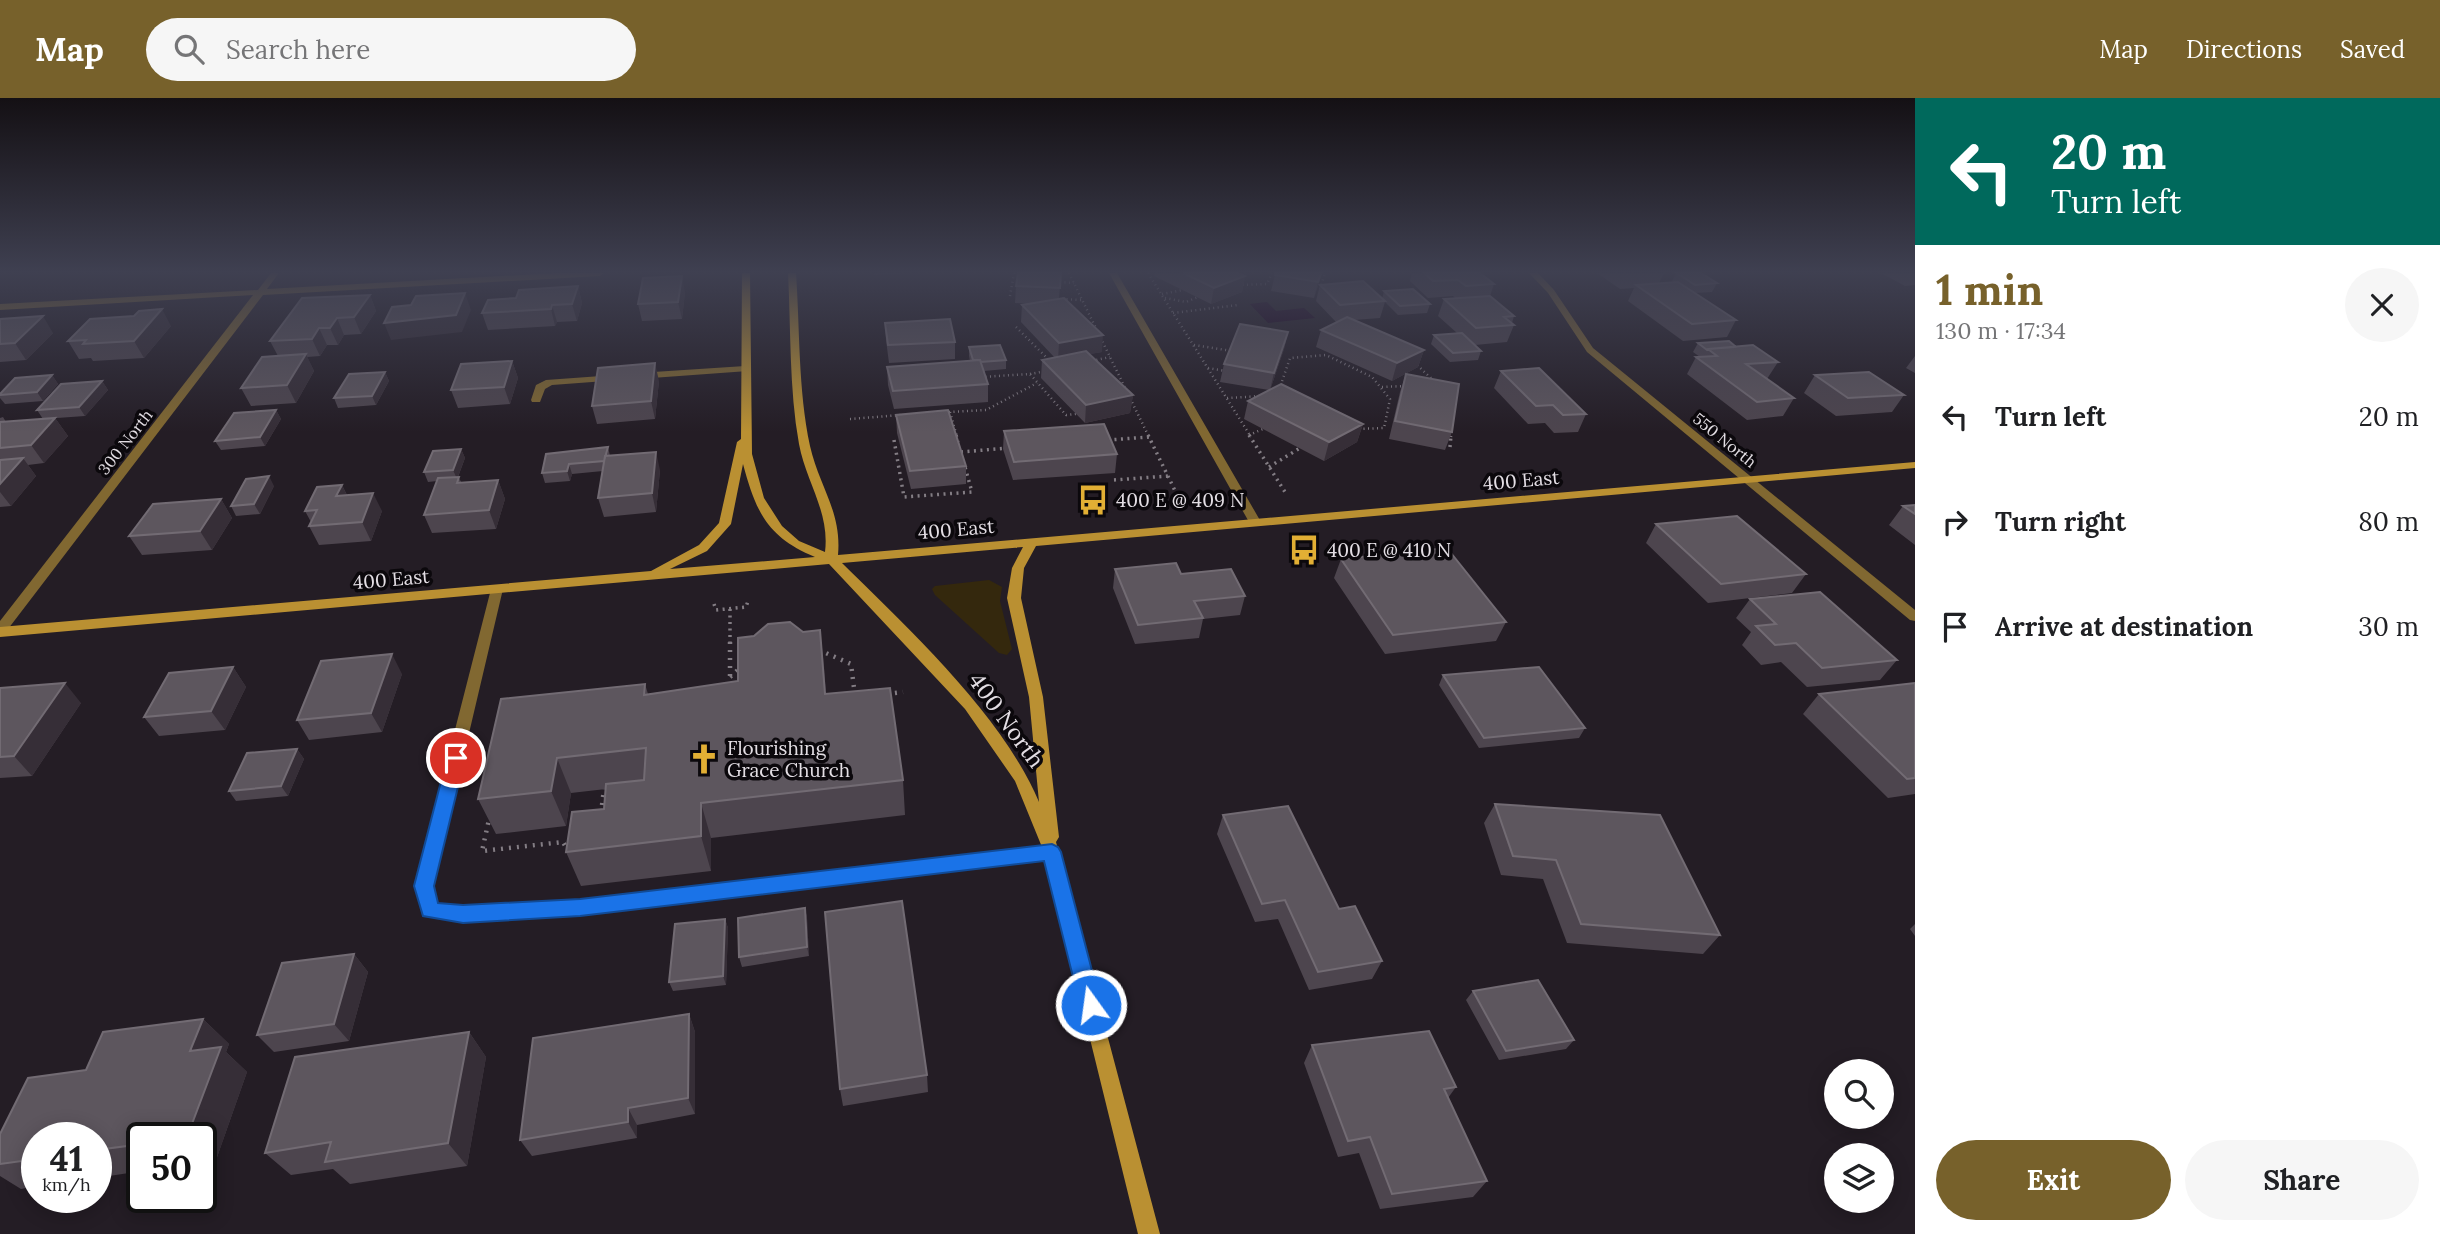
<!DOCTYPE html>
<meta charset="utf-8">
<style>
body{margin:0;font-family:Lora,serif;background:#f6f6f6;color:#202124;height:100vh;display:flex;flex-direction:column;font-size:26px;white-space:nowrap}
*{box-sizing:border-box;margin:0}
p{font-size:23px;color:#757577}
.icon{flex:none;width:38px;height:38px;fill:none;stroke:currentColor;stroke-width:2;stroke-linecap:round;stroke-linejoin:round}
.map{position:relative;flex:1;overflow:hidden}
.panel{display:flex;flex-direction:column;background:#fff;width:525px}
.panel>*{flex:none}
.top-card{background:#00695c;color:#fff;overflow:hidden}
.buttons{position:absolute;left:1824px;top:961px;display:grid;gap:14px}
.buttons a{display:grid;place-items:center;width:70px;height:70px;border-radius:50%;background:#fff;box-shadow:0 4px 18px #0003;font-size:35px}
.speed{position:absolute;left:21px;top:1024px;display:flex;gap:14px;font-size:35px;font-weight:700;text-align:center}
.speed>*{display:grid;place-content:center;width:91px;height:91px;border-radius:50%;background:#fff;box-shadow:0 4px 18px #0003;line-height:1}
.speed small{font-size:18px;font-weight:400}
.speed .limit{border:4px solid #111;border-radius:10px;background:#fff;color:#111}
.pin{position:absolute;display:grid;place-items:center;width:60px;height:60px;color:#fff;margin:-30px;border:4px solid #fff;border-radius:50%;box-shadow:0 2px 7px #0007}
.me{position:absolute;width:77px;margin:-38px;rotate:346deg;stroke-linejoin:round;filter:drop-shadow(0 0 5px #0008)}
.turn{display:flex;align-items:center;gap:24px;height:147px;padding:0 21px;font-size:32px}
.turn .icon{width:91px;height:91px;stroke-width:2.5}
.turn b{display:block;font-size:49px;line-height:60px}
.round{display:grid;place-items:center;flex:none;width:74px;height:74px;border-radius:37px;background:#f6f6f6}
.overview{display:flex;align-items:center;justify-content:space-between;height:119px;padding:0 21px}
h1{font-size:42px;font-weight:800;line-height:52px;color:#77612b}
.primary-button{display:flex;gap:14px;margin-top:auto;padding:14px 21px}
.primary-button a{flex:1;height:80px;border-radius:42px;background:#77612b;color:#fff;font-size:28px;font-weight:800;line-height:80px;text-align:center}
.primary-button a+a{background:#f6f6f6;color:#202124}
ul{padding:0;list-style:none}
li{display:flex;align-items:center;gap:21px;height:105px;padding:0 21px}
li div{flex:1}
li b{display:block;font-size:26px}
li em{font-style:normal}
header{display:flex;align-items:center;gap:42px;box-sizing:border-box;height:98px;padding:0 35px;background:#77612b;color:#fff}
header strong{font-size:33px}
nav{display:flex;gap:38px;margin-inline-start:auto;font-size:24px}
.search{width:490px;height:63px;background:#f6f6f6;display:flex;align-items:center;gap:18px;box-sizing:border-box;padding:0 24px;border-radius:38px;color:#757577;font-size:26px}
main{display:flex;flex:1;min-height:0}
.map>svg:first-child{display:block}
.green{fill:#34280d}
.water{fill:#19011d}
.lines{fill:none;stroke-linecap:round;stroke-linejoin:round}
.path-far2{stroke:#837d84;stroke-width:2.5;stroke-dasharray:1 3.5;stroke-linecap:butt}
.path-far1{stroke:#837d84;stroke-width:3.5;stroke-dasharray:2 4.5;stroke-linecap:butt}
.path{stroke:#837d84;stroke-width:4.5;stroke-dasharray:2 6;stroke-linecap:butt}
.lane{fill:#816831;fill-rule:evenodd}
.street{fill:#816831;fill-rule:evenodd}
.secondary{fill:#ba9032;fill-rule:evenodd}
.wall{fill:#4d454e}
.shaded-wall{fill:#362e37}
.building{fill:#5d565e;stroke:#726b73;stroke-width:2}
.route{fill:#1a73e8;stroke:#114b97;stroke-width:2}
.labels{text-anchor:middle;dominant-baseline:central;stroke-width:7;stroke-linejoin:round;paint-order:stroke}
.far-street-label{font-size:16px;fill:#e3dee4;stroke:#0b080c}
.street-label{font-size:19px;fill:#e3dee4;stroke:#0b080c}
.poi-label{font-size:19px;fill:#e3dee4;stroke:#0b080c;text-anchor:start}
.near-street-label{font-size:23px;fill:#e3dee4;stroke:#0b080c}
</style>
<header>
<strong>Map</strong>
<div class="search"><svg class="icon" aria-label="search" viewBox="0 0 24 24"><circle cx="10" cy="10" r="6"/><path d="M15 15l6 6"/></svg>Search here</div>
<nav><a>Map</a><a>Directions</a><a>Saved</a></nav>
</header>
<main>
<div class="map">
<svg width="1915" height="1136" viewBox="0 0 1915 1136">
<rect width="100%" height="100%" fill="#241d25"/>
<path class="green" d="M989 482 1002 489 1000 503 1012 551 1007 557 999 555 935 497 932 491 935 488Z"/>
<path class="water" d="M1267 204 1276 213 1304 210 1315 220 1268 225 1250 206Z"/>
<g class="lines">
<path class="path-far2" d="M1069 175 1149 339
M1148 175 1251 339
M1060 184 1074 185
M1238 187 1267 186 1272 175
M1320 191 1325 175
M1162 196 1183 192
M1010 198 1014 175
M1165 200 1186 204 1198 199
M1062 201 1082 202
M1173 215 1238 207
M1016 229 1052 265
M1194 247 1232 253
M1092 263 1110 259
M1414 264 1435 284
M1208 270 1225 273
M1030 276 1046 273
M981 279 1030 276 1066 317 1076 316
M1382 289 1404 288
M1284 291 1281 286 1290 260 1326 257 1372 279 1390 301 1384 330 1358 331
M1227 300 1261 298
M949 314 986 312 1037 285
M950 314 957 339
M850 321 901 317
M1249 337 1263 331
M1451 339 1452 331"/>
<path class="path-far1" d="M956 337 958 344
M1148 337 1180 403
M1249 337 1285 394
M894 342 904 399 972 394 965 369
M1108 342 1149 339
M1450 349 1451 337
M961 354 1008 350
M1269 369 1300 350
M1114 382 1168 378
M714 506 716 512 746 509 748 503
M730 511V545"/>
<path class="path" d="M730 544V580
M819 552 851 566 855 598
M730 579 740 570
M887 596 903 594
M601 715 604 691
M490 717 482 753 563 744 569 755"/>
<path class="lane" d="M1109 175H1117L1261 424 1259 427 1255 428 1249 424Z
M745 268 750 271 748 273 638 281 633 278 638 275Z
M615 277 620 280 619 282 552 287 545 291 540 304H532L531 302 536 287 546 282Z
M497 487 503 491 433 788 437 805 463 808 580 803 1052 747 1058 749 1060 754 1058 759 1052 761 580 817 463 824 424 817 415 788 491 491Z"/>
<path class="street" d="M271 175H279L267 191 556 175H604L600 178 263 197 5 535 0 537V523L253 197 0 212V206L258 192Z
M1529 175H1538L1554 192 1593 250 1915 512V523L1910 522 1587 254 1548 195Z"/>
<path class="secondary" d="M742 175H750L752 356 764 400 782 428 799 443 825 454C830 414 806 384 799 346 789 290 791 232 788 175H796C800 232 798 291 810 348 819 388 842 414 838 457L1915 364V370L1036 448 1024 470 1021 500 1043 599 1059 739 1056 744 1160 1136H1138L1044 754 1015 683 965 611 829 466 0 539V529L651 473 699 447 719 425 737 344 741 341ZM743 366C756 414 767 439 815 459L670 471 707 453 731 426ZM1023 449 1012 470 1007 500 1029 599 1039 704C1003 618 908 530 842 465Z"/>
</g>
<path class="wall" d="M874 175H904L874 177Z
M1061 175 1059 200 1102 254 1089 256 1133 297 1130 315 1085 325 1041 280 1042 262 1055 260 1021 224 1022 207 1030 206 1015 205 1016 188Z
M1155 175H1238L1245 178 1242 194 1211 206 1154 178Z
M1322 175 1314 200 1271 193 1275 177Z
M1412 175H1480L1494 186 1490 198 1514 218 1512 225 1514 227 1507 244 1475 247 1481 253 1478 262 1450 264 1431 246 1434 237 1457 235 1438 218 1444 201 1455 200 1453 198 1428 200 1410 183Z
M1597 175H1664L1659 185 1674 184 1672 183 1676 175H1701L1717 185 1712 194 1695 195 1736 222 1727 239 1683 243 1628 203 1634 190 1620 191Z
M1881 175H1915V187L1905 188Z
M1320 187 1382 201 1384 193 1430 206 1427 215 1398 217 1385 204 1380 220 1354 222 1424 252 1418 269 1392 283 1316 249 1321 232 1338 224H1336L1316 203Z
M578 188 582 205 577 223 557 224 555 228 488 232 482 215 516 200Z
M685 194 682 221 642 223 638 206Z
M370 197 376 213 361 236 344 237 338 247H327L320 258 307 259 314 273 296 305 251 308 241 290 278 258 270 243Z
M0 221 53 235 26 262 0 264Z
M885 225 955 244V261L889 265 886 242Z
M171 228 144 260 93 263 91 260 79 261 68 243Z
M1288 234 1284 251 1270 292 1363 326 1357 344 1324 363 1244 321 1248 303 1269 292 1220 284 1224 266Z
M1698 245 1736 249 1778 264 1767 281 1794 300 1783 318 1747 322 1687 276 1696 259H1700L1693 254Z
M969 249 1006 262V271L984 273 988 286V304L894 311 888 287 887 269 970 263 969 258Z
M1915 258V275L1906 270Z
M512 263 518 280 510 306 458 310 451 292Z
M1501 273 1586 316 1578 334 1554 335 1545 325 1528 326 1494 290Z
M385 274 389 283 376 307 338 310 334 300Z
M1406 276 1452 334 1445 352 1389 341 1400 294Z
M52 277 58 286 43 303 5 306 0 300V296Z
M1815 277 1904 297 1892 314 1836 318 1804 295Z
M102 283 108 292 85 318 43 321 37 312Z
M659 283 655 321 597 326 592 308Z
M276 312 281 321 265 348 221 352 215 343Z
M896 317 966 368V386L911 391 897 335Z
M3 319 6 324 55 320 68 338 44 365 28 367 36 378 11 408 0 409V320Z
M1004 333 1117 356 1115 375 1013 382 1003 351Z
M608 349 610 358 660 372 656 414 604 419 598 400 603 373 572 376 570 383 545 385 542 375Z
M461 351 465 360 458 379 462 385 498 382 505 401 496 431 432 435 424 417 437 383 428 384 424 374Z
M342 387 347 397 382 413 371 443 319 447 309 428 311 424 305 413Z
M274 388 260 416 236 418 231 408Z
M221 401 232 420 212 452 142 457 129 438Z
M1915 407V447L1889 427 1903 408Z
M1656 426 1806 476 1792 495 1708 505 1646 445Z
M1341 461 1506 524 1496 543 1385 556 1334 480Z
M1115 471 1181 476 1245 498 1240 517 1203 521 1199 540 1135 546 1113 490Z
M1750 501 1897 562 1880 582 1807 589 1781 564 1761 567 1742 547 1751 534 1736 520Z
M820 532 826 596 903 682 905 717 711 740V773L581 788 566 754 604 711 606 691 571 695 566 728 496 736 478 701 645 586 648 596 738 583 803 534Z
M233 569 246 589 225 632 159 638 144 619Z
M402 576 382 634 309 642 297 622Z
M1443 577 1585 630 1579 640 1479 650 1439 587Z
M1915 585V696L1888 700 1803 616 1819 596Z
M0 590 81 605 32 678 0 680Z
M297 651 304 661 288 698 236 703 229 693Z
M1495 706 1720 837 1703 856 1567 845 1543 781 1501 777 1484 725Z
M1223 717 1382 863 1372 881 1309 892 1278 821 1255 824 1217 736Z
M805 810 807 820 809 858 742 869 739 859Z
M725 821 728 830 726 887 673 893 669 884Z
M1915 826V838L1910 831Z
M354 856 368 874 349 943 274 954 257 937Z
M1473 893 1574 942 1566 951 1499 962 1466 902Z
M689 916 695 934V1016L637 1027V1040L532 1058 520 1042Z
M203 921 229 946 226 954 247 974 216 1062 201 1064V1040H142V1073L96 1080V1040H37V1088L21 1091 0 1078V1036L86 972Z
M469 934 486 959 467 1068 350 1086 333 1071 291 1077 265 1055Z
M1312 947 1456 989 1448 1000 1487 1083 1473 1099 1380 1111 1359 1055 1338 1059 1304 965Z
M927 977 928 994 843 1008 840 991Z"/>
<path class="shaded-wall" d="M1321 175H1322L1314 200 1318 184Z
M682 178 685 194 682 221 678 204Z
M1245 178 1242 194 1211 206 1214 190Z
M578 188 582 205 577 223 572 206Z
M465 195 471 212 462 234 391 242 384 225Z
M370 197 376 213 361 236 354 219Z
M552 207 557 224 555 228 551 211Z
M162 211 171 228 144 260 134 243Z
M43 218 53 235 26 262 15 245Z
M337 220 344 237 338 247 330 230Z
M319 230 327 247 320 258 312 241Z
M1288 234 1284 251 1270 292 1274 275Z
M1103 237 1102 254 1058 262 1059 245Z
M1424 252 1418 269 1392 283 1397 265Z
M306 256 314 273 296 305 287 287Z
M512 263 518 280 510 306 504 289Z
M655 265 659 283 655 321 651 303Z
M385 274 389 283 376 307 372 298Z
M52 277 58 286 43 303 37 294Z
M102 283 108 292 85 318 79 309Z
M1133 297 1130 315 1085 325 1086 307Z
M276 312 281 321 265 348 260 339Z
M55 320 68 338 44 365 31 347Z
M1363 326 1357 344 1324 363 1329 344Z
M461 351 465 360 457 381 453 372Z
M656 354 660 372 656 414 652 395Z
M23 360 36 378 11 408 0 394V386Z
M569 366 572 376 570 383 567 373Z
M269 378 274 388 260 416 254 406Z
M498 382 505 401 496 431 489 412Z
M342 387 351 406 336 398Z
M373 395 382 413 371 443 362 424Z
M221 401 232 420 212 452 200 433Z
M820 532 824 567 829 632 825 596Z
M392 556 402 576 382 634 371 615Z
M233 569 246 589 225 632 211 613Z
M65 585 81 605 32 678 14 658Z
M297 651 304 661 288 698 281 688Z
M557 660 571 695 566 728 551 693Z
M701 705 711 740V773L701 738Z
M805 810 807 820 809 858 807 849Z
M725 821 728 830 726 887 723 878Z
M354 856 368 874 349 943 334 926Z
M689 916 695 934V1016L688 1000Z
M203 921 229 946 226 954 247 974 216 1062 201 1050V1040L187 1039 190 953Z
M469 934 486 959 467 1068 448 1045Z
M628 1010 637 1027V1040L628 1024Z"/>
<path class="building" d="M1018 175H1061L1060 190 1016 188Z
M1183 175H1238L1245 178 1214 190Z
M1275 175H1321L1318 184 1275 177Z
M1424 175H1480L1494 186 1466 188 1458 182 1433 183Z
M1677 175H1701L1717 185 1695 187Z
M682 178 678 204 638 206 643 180Z
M1363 183 1385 203 1340 207 1320 187Z
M1678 184 1736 222 1692 226 1636 187Z
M578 188 572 206 552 207 551 211 482 215 488 202 516 200 519 192Z
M1413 191 1430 206 1400 208 1384 193Z
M465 195 456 217 384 225 392 209 411 207 416 198Z
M370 197 354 219 337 220 330 230H319L312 241 270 243 302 200Z
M1490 198 1514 218 1504 219 1514 227 1476 230 1444 201Z
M1064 200 1103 237 1059 245 1022 207Z
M162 211 134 243 83 246 86 242 68 243 90 221 134 218 139 213Z
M43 218 15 245 0 246V221Z
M1347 219 1424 252 1397 265 1321 232Z
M950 221 955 244 888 247 885 225Z
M1240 226 1288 234 1274 275 1224 266Z
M1462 235 1481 253 1453 255 1434 237Z
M1729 243 1736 249 1708 251 1707 252 1698 245Z
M1000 247 1006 262 981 264 980 262H973L969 249Z
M1753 247 1778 264 1746 266 1794 300 1757 304 1696 259 1717 258 1708 251Z
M1086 253 1133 297 1086 307 1042 262Z
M306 256 287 287 241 290 262 259Z
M980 262 988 286 893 293 887 269Z
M512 263 504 289 451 292 461 266Z
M655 265 651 303 592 308 598 270Z
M1539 270 1586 316 1563 317 1553 307 1536 308 1501 273Z
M385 274 372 298 334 300 349 276Z
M1869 274 1904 297 1848 300 1815 277Z
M1406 276 1459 286 1452 334 1395 323Z
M52 277 37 294 0 297V296L15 280Z
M102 283 79 309 37 312 61 286Z
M1281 286 1363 326 1329 344 1248 303Z
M276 312 260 339 215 343 234 315Z
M948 312 966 368 910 373 896 317Z
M55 320 31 347 0 350V324Z
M1104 326 1117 356 1014 364 1004 333Z
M608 349 604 363 569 366 567 373 542 375 546 356Z
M461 351 453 372 424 374 433 353Z
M656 354 652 395 598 400 605 358Z
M23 360 0 386V362Z
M269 378 254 406 231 408 246 381Z
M459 379 457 385 498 382 489 412 424 417 438 380Z
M342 387 336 398 373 395 362 424 309 428 317 412 305 413 317 389Z
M221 401 200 433 129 438 153 406Z
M1915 407V416L1903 408Z
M1737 418 1806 476 1721 486 1656 426Z
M1447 450 1506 524 1393 537 1341 461Z
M1176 465 1181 476 1231 471 1245 498 1194 503 1203 520 1138 527 1115 471Z
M1820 494 1897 562 1822 570 1796 545 1775 547 1756 528 1776 526 1750 501Z
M790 524 803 534 820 532 825 596 890 590 903 682 701 705V738L566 754 572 714 604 711 606 686 644 682 646 650 557 660 551 693 478 701 501 601 645 586 644 597 738 583V540L754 538 768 526Z
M392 556 371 615 297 622 321 563Z
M233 569 211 613 144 619 169 575Z
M1539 569 1585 630 1484 640 1443 577Z
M65 585 14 658 0 659V590Z
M1915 585V680L1907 681 1819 596Z
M297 651 281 688 229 693 247 655Z
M1495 706 1660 717 1720 837 1581 826 1556 762 1513 758Z
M1288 708 1339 811 1355 808 1382 863 1318 874 1285 802 1262 806 1223 717Z
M902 803 927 977 840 991 825 814Z
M805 810 807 849 739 859 738 820Z
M725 821 723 878 669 884 675 826Z
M354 856 334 926 257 937 282 865Z
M1538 882 1574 942 1506 953 1473 893Z
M689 916 688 1000 628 1010V1024L520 1042 533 940Z
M203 921 190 953 221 949 187 1039 142 1040V1046L96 1052V1040H37V1061L0 1066V1036L28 980 86 972 103 934Z
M1429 933 1456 989 1444 991 1487 1083 1392 1096 1370 1039 1348 1043 1312 947Z
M469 934 448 1045 325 1064 331 1044 265 1055 295 959Z"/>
<linearGradient id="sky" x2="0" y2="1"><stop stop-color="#141014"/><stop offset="0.52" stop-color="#3f4051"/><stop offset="1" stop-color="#3f4051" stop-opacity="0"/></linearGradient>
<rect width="1915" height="334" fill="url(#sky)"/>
<path class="route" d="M456 653 465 660 434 788 438 805 463 807 580 801 1052 746 1058 749 1061 754 1101 907 1098 914 1091 917 1083 914 1080 907 1044 763 580 818 463 825 423 818 414 788 447 660Z"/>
<defs>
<g id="bus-bare" transform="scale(2.415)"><path d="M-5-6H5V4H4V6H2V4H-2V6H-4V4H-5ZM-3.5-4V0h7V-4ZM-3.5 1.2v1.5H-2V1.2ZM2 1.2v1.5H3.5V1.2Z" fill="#e2af34" stroke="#0b080c" stroke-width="2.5" paint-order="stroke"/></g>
<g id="church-bare" transform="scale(2.415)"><path d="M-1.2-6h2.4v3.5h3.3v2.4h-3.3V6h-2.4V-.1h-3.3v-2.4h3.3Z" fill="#e2af34" stroke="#0b080c" stroke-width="2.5" paint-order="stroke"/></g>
</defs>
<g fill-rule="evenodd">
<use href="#bus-bare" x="1093" y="402"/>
<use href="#bus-bare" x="1304" y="452"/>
<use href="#church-bare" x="704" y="661"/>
</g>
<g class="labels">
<g class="far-street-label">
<text transform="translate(1725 342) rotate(39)">550 North</text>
<text transform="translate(125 344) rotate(-52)">300 North</text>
</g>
<g class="street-label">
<text transform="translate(1521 382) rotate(-5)">400 East</text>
<text transform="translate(956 431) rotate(-5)">400 East</text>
<text transform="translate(391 481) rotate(-5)">400 East</text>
</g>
<g class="poi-label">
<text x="1116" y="402">400 E @ 409 N</text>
<text x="1327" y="452">400 E @ 410 N</text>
<text x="727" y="650">Flourishing<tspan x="727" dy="22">Grace Church</tspan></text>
</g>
<g class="near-street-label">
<text transform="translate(1007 622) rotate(54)">400 North</text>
</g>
</g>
</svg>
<div class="buttons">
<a><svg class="icon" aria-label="search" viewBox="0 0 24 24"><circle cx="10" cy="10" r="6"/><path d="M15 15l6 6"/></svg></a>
<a><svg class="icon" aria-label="layers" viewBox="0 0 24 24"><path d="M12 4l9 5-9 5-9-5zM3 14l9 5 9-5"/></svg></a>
</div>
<div class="speed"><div>41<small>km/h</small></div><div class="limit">50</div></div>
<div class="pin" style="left:456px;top:660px;background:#d93025"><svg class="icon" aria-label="arrive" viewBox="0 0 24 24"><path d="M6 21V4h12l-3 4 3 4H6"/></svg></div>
<svg class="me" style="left:1091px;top:907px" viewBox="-20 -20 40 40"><circle r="17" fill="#1a73e8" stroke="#fff" stroke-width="3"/><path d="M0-11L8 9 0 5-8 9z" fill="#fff"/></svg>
</div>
<section class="panel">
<div class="top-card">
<div class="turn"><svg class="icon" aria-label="left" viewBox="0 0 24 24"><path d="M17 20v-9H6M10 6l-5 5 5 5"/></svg><div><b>20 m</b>Turn left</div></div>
</div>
<div class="overview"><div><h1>1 min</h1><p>130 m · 17:34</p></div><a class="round"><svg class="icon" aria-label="close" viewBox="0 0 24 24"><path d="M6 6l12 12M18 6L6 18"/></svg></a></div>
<ul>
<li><svg class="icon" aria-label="left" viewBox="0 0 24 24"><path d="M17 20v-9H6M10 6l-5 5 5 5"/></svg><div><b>Turn left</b></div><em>20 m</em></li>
<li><svg class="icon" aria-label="right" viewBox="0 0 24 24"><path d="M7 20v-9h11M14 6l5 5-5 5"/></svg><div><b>Turn right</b></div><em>80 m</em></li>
<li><svg class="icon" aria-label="arrive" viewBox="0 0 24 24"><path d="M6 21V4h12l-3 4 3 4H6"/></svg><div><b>Arrive at destination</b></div><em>30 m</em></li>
</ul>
<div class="primary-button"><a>Exit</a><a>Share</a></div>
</section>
</main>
